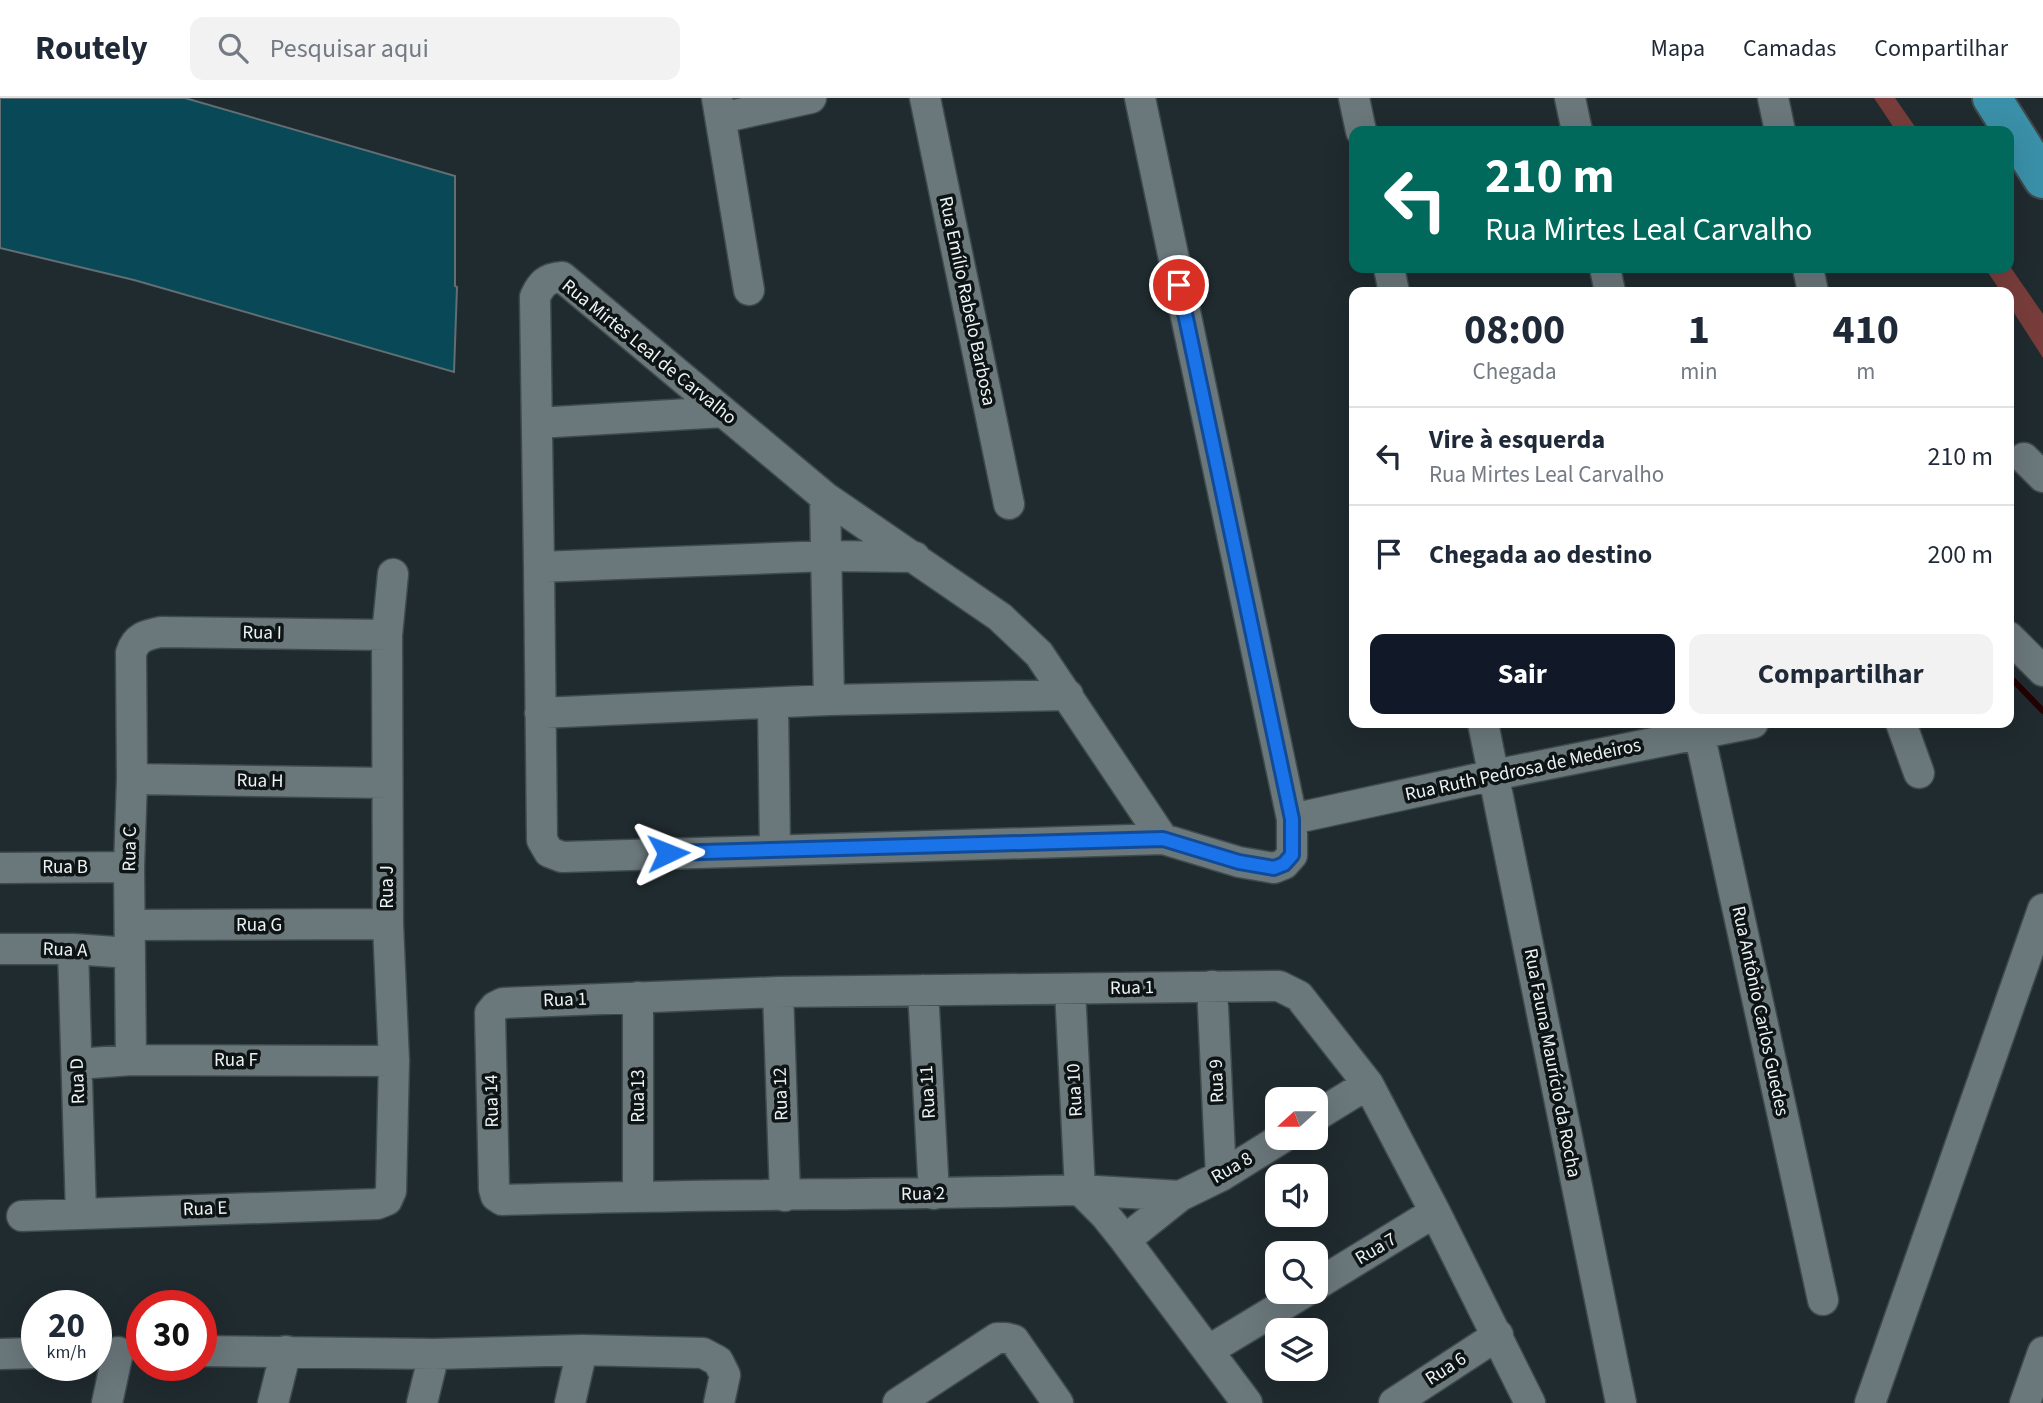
<!DOCTYPE html>
<html lang="pt">
<meta charset="utf-8">
<style>
body{margin:0;font-family:"Source Sans 3",sans-serif;background:#f2f2f3;color:#1f2937;height:100vh;display:flex;flex-direction:column;font-size:26px;white-space:nowrap}
*{box-sizing:border-box;margin:0}
p{font-size:23px;color:#747a83}
.icon{flex:none;width:38px;height:38px;fill:none;stroke:currentColor;stroke-width:2;stroke-linecap:round;stroke-linejoin:round}
.map{position:relative;flex:1;overflow:hidden}
.sheet{position:absolute;left:1349px;top:189px;width:665px;height:441px;display:flex;flex-direction:column;background:#fff;border-radius:14px;box-shadow:0 7px 28px #0002}
.sheet>*{flex:none}
.guide{position:absolute;left:1349px;top:28px;width:665px;height:147px;border-radius:14px;box-shadow:0 7px 28px #0002;background:#00695c;color:#fff;overflow:hidden}
.needle{width:46px;rotate:249deg}
.fabs{position:absolute;left:1265px;top:989px;display:grid;gap:14px}
.fabs a{display:grid;place-items:center;width:63px;height:63px;border-radius:14px;background:#fff;box-shadow:0 7px 28px #0002;font-size:35px}
.speed{position:absolute;left:21px;top:1192px;display:flex;gap:14px;font-size:35px;font-weight:700;text-align:center}
.speed>*{display:grid;place-content:center;width:91px;height:91px;border-radius:50%;background:#fff;box-shadow:0 7px 28px #0002;line-height:1}
.speed small{font-size:18px;font-weight:400}
.speed .limit{border:10px solid #d22;background:#fff;color:#111}
.pin{position:absolute;display:grid;place-items:center;width:60px;height:60px;color:#fff;margin:-30px;border:4px solid #fff;border-radius:50%;box-shadow:0 2px 7px #0007}
.me{position:absolute;width:77px;margin:-38px;rotate:88deg;stroke-linejoin:round;filter:drop-shadow(0 0 5px #0008)}
.turn{display:flex;align-items:center;gap:24px;height:147px;padding:0 21px;font-size:32px}
.turn .icon{width:91px;height:91px;stroke-width:2.5}
.turn b{display:block;font-size:49px;line-height:60px}
.eta{display:flex;justify-content:space-evenly;align-items:center;height:119px;text-align:center}
.eta b{font-size:42px;font-weight:700;line-height:49px}
.button{display:flex;gap:14px;margin-top:auto;padding:14px 21px}
.button a{flex:1;height:80px;border-radius:14px;background:#111827;color:#fff;font-size:28px;font-weight:700;line-height:80px;text-align:center}
.button a+a{background:#f2f2f3;color:#1f2937}
ul{padding:0;list-style:none}
li{display:flex;align-items:center;gap:21px;height:98px;padding:0 21px;border-top:2px solid #e0e1e3}
li div{flex:1}
li b{display:block;font-size:26px}
li em{font-style:normal}
header{display:flex;align-items:center;gap:42px;box-sizing:border-box;height:98px;padding:0 35px;background:#fff;border-bottom:2px solid #e0e1e3}
header strong{font-size:33px}
nav{display:flex;gap:38px;margin-inline-start:auto;font-size:24px}
.search{width:490px;height:63px;background:#f2f2f3;display:flex;align-items:center;gap:18px;box-sizing:border-box;padding:0 24px;border-radius:14px;color:#747a83;font-size:26px}
.map>svg:first-child{display:block}
.green{fill:#783d3b}
.lines{fill:none;stroke-linecap:round;stroke-linejoin:round}
.stream{stroke:#240103;stroke-width:6}
.building{fill:#094857;stroke:#626e72;stroke-width:2}
.minor-casing{stroke:#3f4a4c;stroke-width:33}
.highway-casing{stroke:#3f4a4c;stroke-width:42}
.minor{stroke:#6a777b;stroke-width:30}
.highway{stroke:#3a90a8;stroke-width:38}
.route-casing{stroke:#114b97;stroke-width:18}
.route{stroke:#1a73e8;stroke-width:12}
.labels{text-anchor:middle;dominant-baseline:central;stroke-width:7;stroke-linejoin:round;paint-order:stroke}
.street-label{font-size:19px;fill:#ecf3f5;stroke:#0e1314}
</style>
<header>
<strong>Routely</strong>
<div class="search"><svg class="icon" aria-label="search" viewBox="0 0 24 24"><circle cx="10" cy="10" r="6"/><path d="M15 15l6 6"/></svg>Pesquisar aqui</div>
<nav><a>Mapa</a><a>Camadas</a><a>Compartilhar</a></nav>
</header>
<div class="map">
<svg width="2043" height="1305" viewBox="0 0 2043 1305">
<rect width="100%" height="100%" fill="#202b2f"/>
<path class="green" d="M1874 0H1895L1918 33H1896Z
M2009 167 2043 216V260L2009 207V194H2001L1985 170H2009Z"/>
<g class="lines">
<path class="stream" d="M2009 578 2043 613"/>
</g>
<path class="building" d="M0 0H185L455 78V188L457 189 454 274 134 182 0 150Z"/>
<g class="lines">
<g class="minor-casing">
<path id="minor" d="M717 0 749 192
M925 0 1009 406
M1140 0 1292 721V757L1284 766 1274 770 1239 764 1163 741 562 759 549 754 542 742 539 469 535 199C541 186 546 180 562 179L825 399 1000 519 1039 556 1163 741
M1354 0 1361 33
M1570 0 1577 33
M1773 0 1780 33
M721 20 811 0
M1389 170 1394 194
M1605 170 1610 194
M1808 170 1813 194
M537 325 723 314
M2024 360 2043 379
M825 399 829 602
M539 469 827 458 915 459
M2009 539 2043 573
M773 605 775 751
M540 615 829 602 1068 597
M1483 625 1621 1305
M1697 625 1823 1202
M1901 625 1919 675
M132 681 387 685
M1292 721 1494 677 1753 625
M0 770 129 769
M131 827 388 826
M0 851H73L130 855
M73 851 81 1115
M1212 888 1221 1078
M1070 891 1080 1092 1180 1098
M923 892 934 1096
M778 894 785 1098
M638 899V1097
M131 962 129 769 132 681 131 555C136 539 146 537 161 534L387 537
M78 966 131 962 394 963
M1316 1018 1368 986
M22 1118 377 1106 387 1102 391 1093 394 963 388 826 387 537 393 476
M1125 1142 1180 1098 1221 1078 1282 1040
M1316 1187 1435 1114
M1209 1252 1305 1194
M201 1253 434 1256 582 1252 703 1255 718 1263 725 1277 719 1305
M0 1256 37 1255
M107 1305 118 1254
M273 1305 286 1253
M422 1305 434 1256
M570 1305 582 1252
M898 1305 997 1240H1006L1014 1242 1058 1305
M1247 1305 1125 1142 1105 1117 1080 1092C888 1097 695 1096 502 1102L496 1098 494 1091 490 915 495 909 503 905 778 894 1279 888 1299 898 1368 986 1435 1114 1530 1305
M1394 1305 1498 1237
M1870 1305 2043 811
M2025 1305 2043 1254"/>
</g>
<g class="highway-casing">
<path id="highway" d="M1992 0 2043 81"/>
</g>
<use href="#minor" class="minor"/>
<use href="#highway" class="highway"/>
</g>
<g class="lines">
<g class="route-casing">
<path id="route" d="M668 755 1163 741 1239 764 1274 770 1284 766 1292 757V721L1179 187"/>
</g>
<use href="#route" class="route"/>
</g>
<g class="labels">
<g class="street-label">
<text transform="translate(967 203) rotate(78)">Rua Emílio Rabelo Barbosa</text>
<text transform="translate(649 254) rotate(39)">Rua Mirtes Leal de Carvalho</text>
<text transform="translate(262 535) rotate(1)">Rua I</text>
<text transform="translate(1523 672) rotate(-12)">Rua Ruth Pedrosa de Medeiros</text>
<text transform="translate(260 683) rotate(1)">Rua H</text>
<text transform="translate(130 751) rotate(-89)">Rua C</text>
<text x="65" y="769">Rua B</text>
<text transform="translate(387 789) rotate(-90)">Rua J</text>
<text x="259" y="827">Rua G</text>
<text transform="translate(65 852) rotate(2)">Rua A</text>
<text transform="translate(1132 890) rotate(-1)">Rua 1</text>
<text transform="translate(565 902) rotate(-2)">Rua 1</text>
<text transform="translate(1760 913) rotate(78)">Rua Antônio Carlos Guedes</text>
<text x="236" y="962">Rua F</text>
<text transform="translate(1552 965) rotate(79)">Rua Fauna Maurício da Rocha</text>
<text transform="translate(78 983) rotate(-92)">Rua D</text>
<text transform="translate(1217 983) rotate(-92)">Rua 9</text>
<text transform="translate(1075 992) rotate(-93)">Rua 10</text>
<text transform="translate(928 994) rotate(-93)">Rua 11</text>
<text transform="translate(781 996) rotate(-92)">Rua 12</text>
<text transform="translate(638 998) rotate(-90)">Rua 13</text>
<text transform="translate(492 1003) rotate(-91)">Rua 14</text>
<text transform="translate(1232 1070) rotate(-30)">Rua 8</text>
<text transform="translate(923 1096) rotate(-1)">Rua 2</text>
<text transform="translate(205 1111) rotate(-2)">Rua E</text>
<text transform="translate(1376 1151) rotate(-31)">Rua 7</text>
<text transform="translate(1446 1271) rotate(-33)">Rua 6</text>
</g>
</g>
</svg>
<div class="fabs">
<a><svg class="needle" viewBox="-14 -14 28 28"><path d="M0-13l5 13h-10z" fill="#e53935"/><path d="M0 13l5-13h-10z" fill="#747a83"/></svg></a>
<a><svg class="icon" aria-label="sound" viewBox="0 0 24 24"><path d="M4 9h4l5-4v14l-5-4H4zM17 9q2 3 0 6"/></svg></a>
<a><svg class="icon" aria-label="search" viewBox="0 0 24 24"><circle cx="10" cy="10" r="6"/><path d="M15 15l6 6"/></svg></a>
<a><svg class="icon" aria-label="layers" viewBox="0 0 24 24"><path d="M12 4l9 5-9 5-9-5zM3 14l9 5 9-5"/></svg></a>
</div>
<div class="speed"><div>20<small>km/h</small></div><div class="limit">30</div></div>
<div class="pin" style="left:1179px;top:187px;background:#d93025"><svg class="icon" aria-label="arrive" viewBox="0 0 24 24"><path d="M6 21V4h12l-3 4 3 4H6"/></svg></div>
<svg class="me" style="left:668px;top:755px" viewBox="-20 -20 40 40"><path d="M0-17L14 15 0 8-14 15z" fill="#1a73e8" stroke="#fff" stroke-width="4"/></svg>
<div class="guide">
<div class="turn"><svg class="icon" aria-label="left" viewBox="0 0 24 24"><path d="M17 20v-9H6M10 6l-5 5 5 5"/></svg><div><b>210 m</b>Rua Mirtes Leal Carvalho</div></div>
</div>
<section class="sheet">
<div class="eta">
<div><b>08:00</b><p>Chegada</p></div>
<div><b>1</b><p>min</p></div>
<div><b>410</b><p>m</p></div>
</div>
<ul>
<li><svg class="icon" aria-label="left" viewBox="0 0 24 24"><path d="M17 20v-9H6M10 6l-5 5 5 5"/></svg><div><b>Vire à esquerda</b><p>Rua Mirtes Leal Carvalho</p></div><em>210 m</em></li>
<li><svg class="icon" aria-label="arrive" viewBox="0 0 24 24"><path d="M6 21V4h12l-3 4 3 4H6"/></svg><div><b>Chegada ao destino</b></div><em>200 m</em></li>
</ul>
<div class="button"><a>Sair</a><a>Compartilhar</a></div>
</section>
</div>
